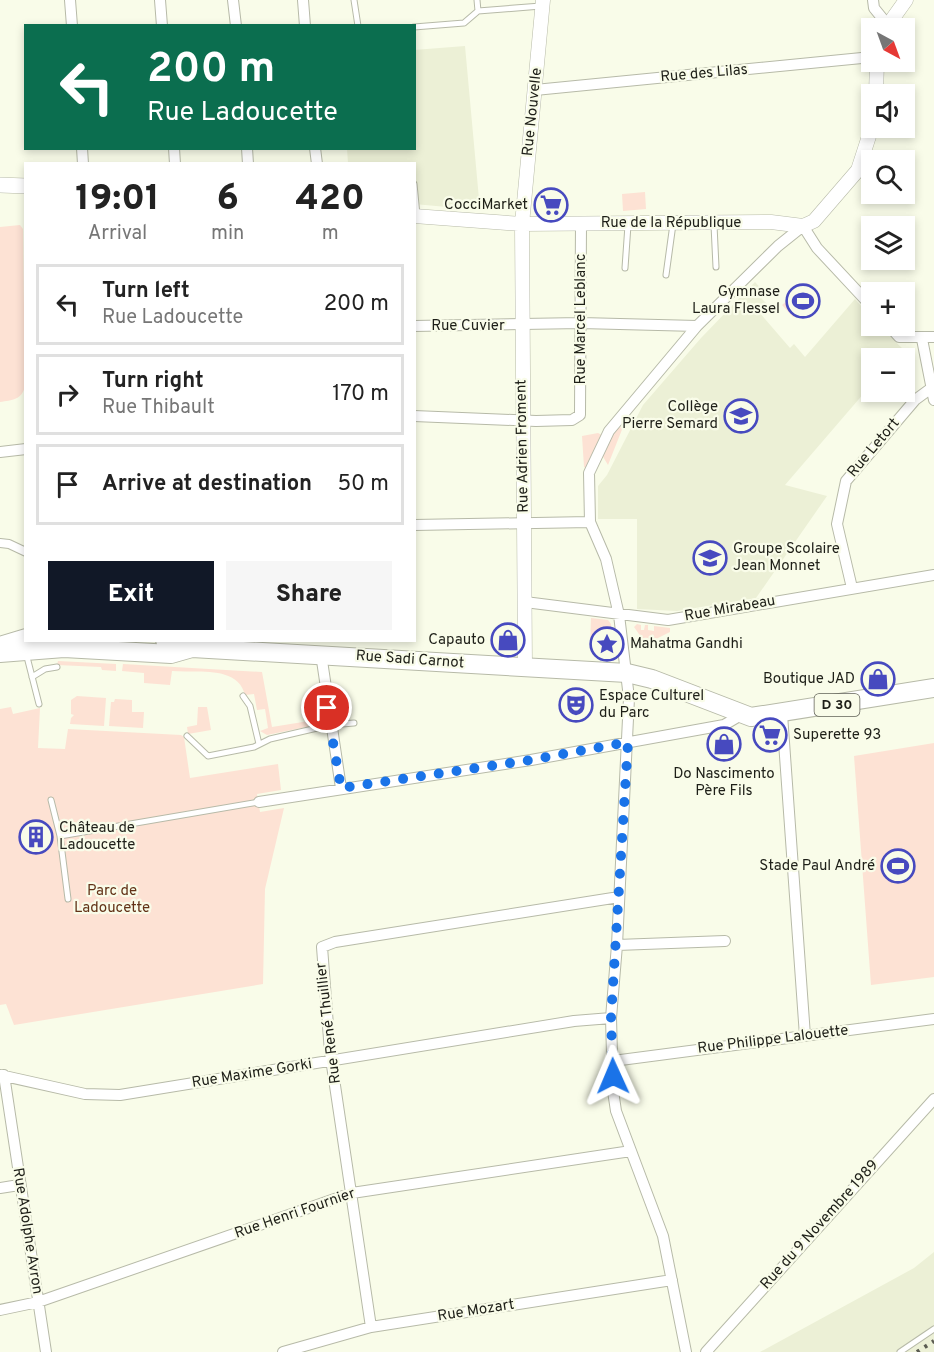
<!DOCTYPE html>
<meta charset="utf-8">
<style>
body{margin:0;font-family:Overpass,sans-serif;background:#f6f6f6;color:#222;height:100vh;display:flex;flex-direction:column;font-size:22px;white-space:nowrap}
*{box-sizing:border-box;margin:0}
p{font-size:20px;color:#767676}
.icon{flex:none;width:33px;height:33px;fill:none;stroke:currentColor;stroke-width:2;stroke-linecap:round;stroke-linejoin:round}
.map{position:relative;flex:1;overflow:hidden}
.panel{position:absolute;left:24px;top:162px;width:392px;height:480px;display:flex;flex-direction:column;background:#fff;border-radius:0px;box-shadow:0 3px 9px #0003}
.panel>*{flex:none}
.top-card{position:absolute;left:24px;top:24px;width:392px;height:126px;border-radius:0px;box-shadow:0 3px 9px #0003;background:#0b6e4f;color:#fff;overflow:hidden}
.needle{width:39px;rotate:139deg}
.tools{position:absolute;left:861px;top:18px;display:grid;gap:12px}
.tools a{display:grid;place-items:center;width:54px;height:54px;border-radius:0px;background:#fff;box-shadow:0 3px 9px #0003;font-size:30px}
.pin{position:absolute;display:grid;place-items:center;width:51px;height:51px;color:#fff;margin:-26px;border:3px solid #fff;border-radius:50%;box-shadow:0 2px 6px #0007}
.me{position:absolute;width:66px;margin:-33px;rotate:359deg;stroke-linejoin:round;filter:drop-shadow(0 0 4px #0008)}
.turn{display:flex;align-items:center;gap:21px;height:126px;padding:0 24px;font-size:27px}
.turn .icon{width:78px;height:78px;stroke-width:2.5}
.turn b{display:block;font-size:42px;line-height:51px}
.eta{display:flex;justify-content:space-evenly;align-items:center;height:102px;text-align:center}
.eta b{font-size:36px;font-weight:800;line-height:42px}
.action{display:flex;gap:12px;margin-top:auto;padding:12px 24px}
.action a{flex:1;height:69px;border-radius:0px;background:#111827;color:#fff;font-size:24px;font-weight:800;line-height:69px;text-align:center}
.action a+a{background:#f6f6f6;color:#222}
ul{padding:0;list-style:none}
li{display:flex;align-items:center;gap:18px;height:81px;margin:0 12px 9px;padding:0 12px;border:3px solid #e0e0e0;border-radius:0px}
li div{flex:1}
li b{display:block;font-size:22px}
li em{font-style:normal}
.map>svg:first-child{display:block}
.built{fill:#ecf0d6}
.green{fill:#fde2d4}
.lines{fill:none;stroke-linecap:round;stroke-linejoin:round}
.service-casing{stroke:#b7baa8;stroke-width:7}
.pedestrian-casing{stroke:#b7baa8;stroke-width:10}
.minor-casing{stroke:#b7baa8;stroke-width:12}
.tertiary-casing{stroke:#b7baa8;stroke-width:15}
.secondary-casing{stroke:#b7baa8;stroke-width:16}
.primary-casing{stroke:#b7baa8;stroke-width:20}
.service{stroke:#fff;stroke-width:5}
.pedestrian{stroke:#fff;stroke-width:8}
.minor{stroke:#fff;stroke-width:10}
.tertiary{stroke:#fff;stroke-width:14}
.secondary{stroke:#fff;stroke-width:15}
.primary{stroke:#fff;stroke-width:18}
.rail{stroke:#5b5c52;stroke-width:4;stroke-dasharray:3 6;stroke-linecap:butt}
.route{stroke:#1a73e8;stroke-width:10;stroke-dasharray:0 18}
.labels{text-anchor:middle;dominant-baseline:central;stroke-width:4.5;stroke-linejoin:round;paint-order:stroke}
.shield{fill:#f9fce9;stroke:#606157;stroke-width:1.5}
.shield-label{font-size:14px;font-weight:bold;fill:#1e1f18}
.street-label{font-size:15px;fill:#1e1f18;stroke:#f9fce9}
.poi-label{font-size:15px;fill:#1e1f18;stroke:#f9fce9;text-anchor:end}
.park-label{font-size:15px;fill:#623217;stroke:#f9fce9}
</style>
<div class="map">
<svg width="934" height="1352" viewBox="0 0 934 1352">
<rect width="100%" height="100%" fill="#f9fce9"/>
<path class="built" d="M465 46 480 210 414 204V164L348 163 347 149 414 148V50Z
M755 282 766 294 761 298 767 304 759 312 790 348 794 344 805 357 855 299 871 317 872 326H879L903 349 894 358H872L871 385 785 485 827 496 756 598 677 611 637 609V519H598V486L607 475 643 405 701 338Z
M934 1252V1352H760L914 1268Z"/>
<path class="green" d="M645 192 646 209 623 211 622 194Z
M20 225 23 229 25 386C22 400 12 400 0 402V227Z
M808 283 818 295 793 317 782 305Z
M623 427 608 465 602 455 616 428Z
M598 433 604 436 587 469 584 467 582 436Z
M591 618 608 620 611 624 612 641 605 642 603 649 590 648Z
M637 624 641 625V630H644L645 625H648V630L654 631V626L670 628V632L646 644 634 627Z
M58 661 116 664V671L102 670 101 667 57 665Z
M123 664 262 672 272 727 315 720 316 725 267 735 260 731 268 728 265 709 257 710 254 694 245 695C238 665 197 673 172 671L170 685 144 683V673L122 671Z
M77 696 106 698 104 726 70 724 71 718 74 715 71 714V700Z
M115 699 132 700V712H144L143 728 109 726 111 702H114Z
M11 707 13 714 40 708 38 748 65 749 68 729 181 735 184 737 190 778 278 764 281 790 257 794 260 812 284 808 265 889 263 984 14 1025 6 1004 0 1005V709Z
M198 707H207L211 730 188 734 187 727 197 725Z
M934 743V977L871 985 854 756Z"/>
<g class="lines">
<g class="service-casing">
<path id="service" d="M354 0 358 26
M477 0 478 11
M414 27 464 23 478 11 541 6
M414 184 417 215
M714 225 716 267
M625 268 628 225
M666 275 673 224
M26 653 39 704
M32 677 45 669 57 667
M243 696 250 706 259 744
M187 736 208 756 254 747 270 739 330 725 354 723
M51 800 60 836 68 899
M60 836 259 802
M900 1352 934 1329"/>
</g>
<g class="pedestrian-casing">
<path id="pedestrian" d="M0 543 9 544 26 552"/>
</g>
<g class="minor-casing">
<path id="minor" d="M70 0 72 26
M160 0 162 26
M233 0 236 26
M303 0 305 26
M873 0 874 8 887 24
M535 90 872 57
M82 148 83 164
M174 148 175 164
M247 148 248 164
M315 148 317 164
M414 326 581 323 697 326
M889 326 899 337H934
M922 339 934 400
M414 416 536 421 572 420 580 415 581 223
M0 452 26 449
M414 525 590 522
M852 588 837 524 846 481 915 400 930 389
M525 602 668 620 934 575
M321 654 341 788
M782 714 805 1036
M259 802 531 760 724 725 741 715
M617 945 725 941
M613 1061 934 1019
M0 1075 85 1094 120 1095 574 1021 611 1018
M4 1075 46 1352
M0 1188 19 1185
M0 1310 38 1302 352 1193 631 1151
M371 1327 330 1052 322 947 335 942 619 897
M283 1352 371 1327 672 1280
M686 1352 663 1236 616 1111 613 1091 611 1018 617 945 629 698 619 615 606 559 590 522 589 473 609 431 697 326 778 246 803 226 817 248 872 307
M706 1352 934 1099"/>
</g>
<g class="tertiary-casing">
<path id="tertiary" d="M886 28 906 0
M876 94 877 62
M414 216 522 224 771 222 803 226 814 221 858 170 872 127
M525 667 522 224 543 0"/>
</g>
<g class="secondary-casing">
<path id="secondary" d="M0 185 26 186"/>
</g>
<g class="primary-casing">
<path id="primary" d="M165 640 192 648 627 673 652 679 751 717 934 688
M0 646 26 638
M0 653 64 648 171 654 192 648"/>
</g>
<use href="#service" class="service"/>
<use href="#pedestrian" class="pedestrian"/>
<use href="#minor" class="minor"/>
<use href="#tertiary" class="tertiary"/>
<use href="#secondary" class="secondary"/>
<use href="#primary" class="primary"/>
<path class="rail" d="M917 1352 934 1341"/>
</g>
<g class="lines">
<path class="route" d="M327 708 341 788 531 760 628 742 611 1018 613 1076"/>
</g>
<defs>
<g id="supermarket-ring" transform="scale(1.725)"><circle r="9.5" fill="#f9fce9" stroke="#474abf" stroke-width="1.5"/><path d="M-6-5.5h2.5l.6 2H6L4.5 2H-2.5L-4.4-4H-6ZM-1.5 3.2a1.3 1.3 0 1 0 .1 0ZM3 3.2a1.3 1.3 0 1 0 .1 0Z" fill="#474abf"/></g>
<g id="stadium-ring" transform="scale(1.725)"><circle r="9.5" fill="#f9fce9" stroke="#474abf" stroke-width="1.5"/><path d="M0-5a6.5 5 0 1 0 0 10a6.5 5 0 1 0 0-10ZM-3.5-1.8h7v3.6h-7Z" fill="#474abf"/></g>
<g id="school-ring" transform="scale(1.725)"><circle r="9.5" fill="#f9fce9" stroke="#474abf" stroke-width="1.5"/><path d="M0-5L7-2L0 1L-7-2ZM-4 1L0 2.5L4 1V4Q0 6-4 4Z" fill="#474abf"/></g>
<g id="shop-ring" transform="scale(1.725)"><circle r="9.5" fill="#f9fce9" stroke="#474abf" stroke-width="1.5"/><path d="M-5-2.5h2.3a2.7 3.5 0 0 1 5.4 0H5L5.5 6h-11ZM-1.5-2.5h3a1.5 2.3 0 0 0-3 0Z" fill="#474abf"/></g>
<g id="sight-ring" transform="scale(1.725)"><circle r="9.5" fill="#f9fce9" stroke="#474abf" stroke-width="1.5"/><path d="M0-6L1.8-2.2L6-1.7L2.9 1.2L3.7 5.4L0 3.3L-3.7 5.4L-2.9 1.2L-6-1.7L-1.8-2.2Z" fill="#474abf"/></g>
<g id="theatre-ring" transform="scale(1.725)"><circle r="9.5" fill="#f9fce9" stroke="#474abf" stroke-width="1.5"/><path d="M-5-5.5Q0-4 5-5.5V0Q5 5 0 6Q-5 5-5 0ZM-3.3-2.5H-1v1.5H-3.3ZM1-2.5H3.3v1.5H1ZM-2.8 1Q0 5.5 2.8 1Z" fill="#474abf"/></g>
<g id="building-ring" transform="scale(1.725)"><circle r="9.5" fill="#f9fce9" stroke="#474abf" stroke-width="1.5"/><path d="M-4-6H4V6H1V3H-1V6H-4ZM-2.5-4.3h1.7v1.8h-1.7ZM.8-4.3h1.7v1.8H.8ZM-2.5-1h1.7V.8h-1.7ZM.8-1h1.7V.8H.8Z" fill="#474abf"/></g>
</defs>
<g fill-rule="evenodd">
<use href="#supermarket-ring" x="551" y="205"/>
<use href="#stadium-ring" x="803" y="301"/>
<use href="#school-ring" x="741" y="416"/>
<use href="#school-ring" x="710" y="558"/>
<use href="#shop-ring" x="508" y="640"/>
<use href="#sight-ring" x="607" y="644"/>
<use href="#shop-ring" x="878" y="679"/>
<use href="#theatre-ring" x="576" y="705"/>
<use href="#supermarket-ring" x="770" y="735"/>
<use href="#shop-ring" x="724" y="744"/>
<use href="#building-ring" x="36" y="837"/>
<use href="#stadium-ring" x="898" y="866"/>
</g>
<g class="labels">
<rect class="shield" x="814.5" y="694" width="45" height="22" rx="4.5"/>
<g class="shield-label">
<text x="837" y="705">D 30</text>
</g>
<g class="street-label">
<text transform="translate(704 74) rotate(-5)">Rue des Lilas</text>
<text transform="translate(533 112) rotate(-84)">Rue Nouvelle</text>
<text x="671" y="223">Rue de la République</text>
<text transform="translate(581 319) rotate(-90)">Rue Marcel Leblanc</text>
<text x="468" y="326">Rue Cuvier</text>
<text transform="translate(523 446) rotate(-91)">Rue Adrien Froment</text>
<text transform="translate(874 448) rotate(-50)">Rue Letort</text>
<text transform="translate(730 609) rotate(-10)">Rue Mirabeau</text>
<text transform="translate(410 660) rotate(4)">Rue Sadi Carnot</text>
<text transform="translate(329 1023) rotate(-97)">Rue René Thuillier</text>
<text transform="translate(773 1040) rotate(-7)">Rue Philippe Lalouette</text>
<text transform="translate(252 1074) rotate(-9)">Rue Maxime Gorki</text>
<text transform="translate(295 1214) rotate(-19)">Rue Henri Fournier</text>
<text transform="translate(820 1225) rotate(-48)">Rue du 9 Novembre 1989</text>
<text transform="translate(27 1231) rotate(81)">Rue Adolphe Avron</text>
<text transform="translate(476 1311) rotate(-9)">Rue Mozart</text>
</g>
<g class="poi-label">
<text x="528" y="205">CocciMarket</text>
<text x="780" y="292">Gymnase<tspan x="780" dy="17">Laura Flessel</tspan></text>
<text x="718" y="407">Collège<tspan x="718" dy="17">Pierre Semard</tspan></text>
<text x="733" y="549" text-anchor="start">Groupe Scolaire<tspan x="733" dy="17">Jean Monnet</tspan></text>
<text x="485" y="640">Capauto</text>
<text x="630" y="644" text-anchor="start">Mahatma Gandhi</text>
<text x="855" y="679">Boutique JAD</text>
<text x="599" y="696" text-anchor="start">Espace Culturel<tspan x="599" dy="17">du Parc</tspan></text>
<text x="793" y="735" text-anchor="start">Superette 93</text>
<text x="724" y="774" text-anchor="middle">Do Nascimento<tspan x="724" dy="17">Père Fils</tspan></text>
<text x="59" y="828" text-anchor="start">Château de<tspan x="59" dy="17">Ladoucette</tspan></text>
<text x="875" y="866">Stade Paul André</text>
</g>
<g class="park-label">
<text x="112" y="891">Parc de<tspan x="112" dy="17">Ladoucette</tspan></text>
</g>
</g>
</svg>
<div class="tools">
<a><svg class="needle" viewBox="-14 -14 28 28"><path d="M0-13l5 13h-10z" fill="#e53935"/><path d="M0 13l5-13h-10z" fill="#767676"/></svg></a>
<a><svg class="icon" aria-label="sound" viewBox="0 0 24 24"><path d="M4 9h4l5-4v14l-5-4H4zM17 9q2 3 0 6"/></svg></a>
<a><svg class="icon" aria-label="search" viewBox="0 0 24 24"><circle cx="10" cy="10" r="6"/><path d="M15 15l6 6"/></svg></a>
<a><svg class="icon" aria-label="layers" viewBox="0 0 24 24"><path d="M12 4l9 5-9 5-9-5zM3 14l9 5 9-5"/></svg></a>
<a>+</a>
<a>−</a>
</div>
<div class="pin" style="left:327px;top:708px;background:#d93025"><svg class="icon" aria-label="arrive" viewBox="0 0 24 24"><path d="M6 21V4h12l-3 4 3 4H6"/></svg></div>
<svg class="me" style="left:613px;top:1076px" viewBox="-20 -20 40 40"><path d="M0-17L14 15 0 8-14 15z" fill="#1a73e8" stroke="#fff" stroke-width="4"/></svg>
<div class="top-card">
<div class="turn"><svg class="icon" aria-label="left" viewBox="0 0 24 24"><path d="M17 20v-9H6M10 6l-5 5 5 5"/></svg><div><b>200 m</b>Rue Ladoucette</div></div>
</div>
<section class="panel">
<div class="eta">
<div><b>19:01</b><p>Arrival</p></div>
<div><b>6</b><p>min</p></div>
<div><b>420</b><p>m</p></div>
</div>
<ul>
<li><svg class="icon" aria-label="left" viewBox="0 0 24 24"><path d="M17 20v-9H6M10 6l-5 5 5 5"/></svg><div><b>Turn left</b><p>Rue Ladoucette</p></div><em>200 m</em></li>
<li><svg class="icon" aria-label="right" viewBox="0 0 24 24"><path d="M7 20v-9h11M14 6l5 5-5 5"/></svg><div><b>Turn right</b><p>Rue Thibault</p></div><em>170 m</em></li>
<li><svg class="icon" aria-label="arrive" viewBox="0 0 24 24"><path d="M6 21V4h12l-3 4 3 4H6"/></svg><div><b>Arrive at destination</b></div><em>50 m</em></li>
</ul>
<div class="action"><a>Exit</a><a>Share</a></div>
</section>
</div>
